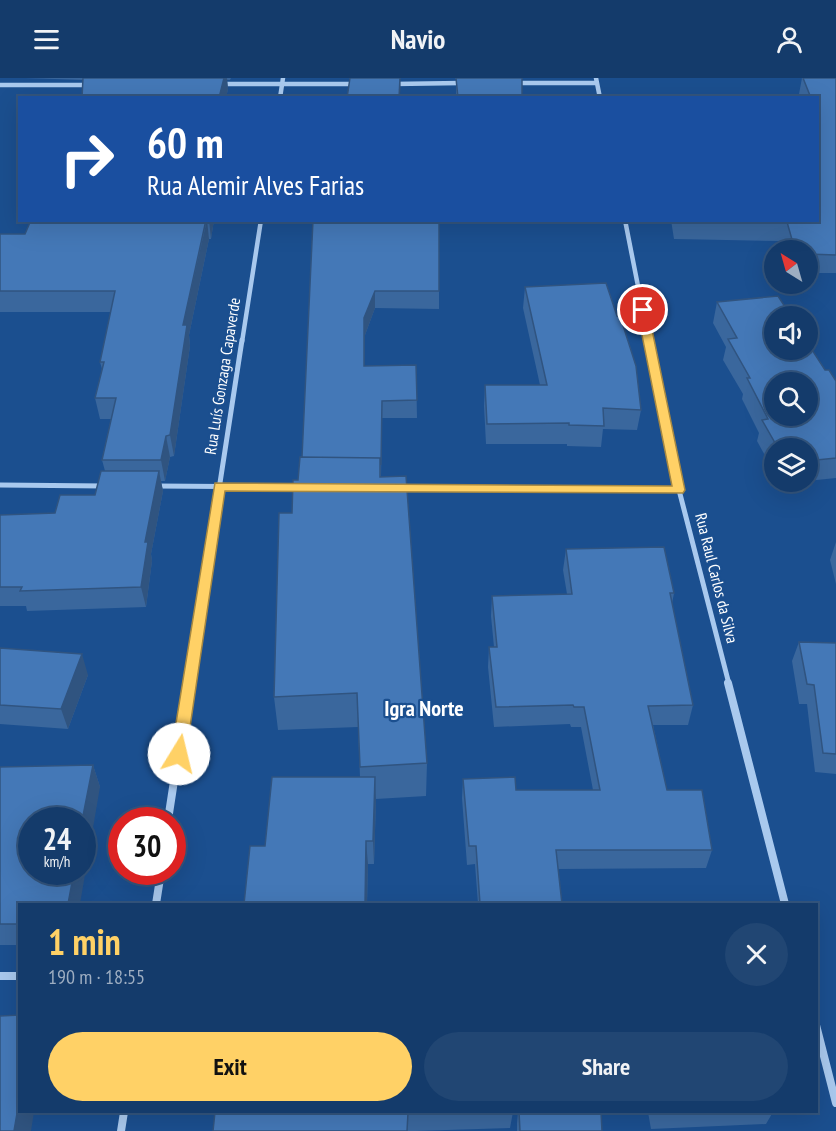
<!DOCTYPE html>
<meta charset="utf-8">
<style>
body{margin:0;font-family:"PT Sans Narrow",sans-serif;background:#214673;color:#f1f3f6;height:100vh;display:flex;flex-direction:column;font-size:22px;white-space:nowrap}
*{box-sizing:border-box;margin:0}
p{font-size:20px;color:#9dadc1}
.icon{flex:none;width:33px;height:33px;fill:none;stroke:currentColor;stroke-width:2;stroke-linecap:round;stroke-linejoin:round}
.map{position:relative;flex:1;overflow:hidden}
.sheet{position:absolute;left:18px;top:825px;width:800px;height:210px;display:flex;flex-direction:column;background:#143b6b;border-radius:0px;box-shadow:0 6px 24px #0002,0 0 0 2px #33557e}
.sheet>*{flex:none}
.hud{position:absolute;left:18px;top:18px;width:801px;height:126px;border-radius:0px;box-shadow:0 6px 24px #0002,0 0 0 2px #33557e;background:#1a4fa0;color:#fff;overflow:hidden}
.needle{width:39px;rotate:323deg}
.controls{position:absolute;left:764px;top:162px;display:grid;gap:12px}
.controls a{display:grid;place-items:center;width:54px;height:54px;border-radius:50%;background:#143b6b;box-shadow:0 6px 24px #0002,0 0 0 2px #33557e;font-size:30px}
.speed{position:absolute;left:18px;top:729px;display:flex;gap:12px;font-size:30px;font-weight:700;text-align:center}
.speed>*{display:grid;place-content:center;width:78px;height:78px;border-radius:50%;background:#143b6b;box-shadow:0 6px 24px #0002,0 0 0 2px #33557e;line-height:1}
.speed small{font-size:15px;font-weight:400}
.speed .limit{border:9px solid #d22;background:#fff;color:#111}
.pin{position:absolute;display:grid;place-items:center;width:51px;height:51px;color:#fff;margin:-26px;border:3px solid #fff;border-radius:50%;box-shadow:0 2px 6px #0007}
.me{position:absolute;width:66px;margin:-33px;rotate:9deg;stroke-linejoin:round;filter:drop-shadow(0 0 4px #0008)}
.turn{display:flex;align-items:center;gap:21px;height:126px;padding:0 30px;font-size:27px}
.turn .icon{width:78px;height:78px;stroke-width:2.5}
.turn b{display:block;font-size:42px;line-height:51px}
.round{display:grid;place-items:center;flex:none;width:63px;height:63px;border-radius:32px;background:#214673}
.head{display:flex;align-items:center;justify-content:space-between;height:102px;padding:0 30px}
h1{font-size:36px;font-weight:600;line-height:45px;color:#ffd166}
.action{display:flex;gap:12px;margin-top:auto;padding:12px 30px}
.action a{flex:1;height:69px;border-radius:36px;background:#ffd166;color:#111;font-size:24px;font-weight:600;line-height:69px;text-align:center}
.action a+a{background:#214673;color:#f1f3f6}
header{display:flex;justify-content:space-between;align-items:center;height:78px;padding:0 30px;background:#143b6b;font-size:27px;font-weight:600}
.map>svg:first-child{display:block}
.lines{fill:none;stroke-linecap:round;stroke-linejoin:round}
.minor-far2{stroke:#a9c9ee;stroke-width:4.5}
.minor-far1{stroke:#a9c9ee;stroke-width:5}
.minor{stroke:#a9c9ee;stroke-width:8}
.wall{fill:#3a679d}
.shaded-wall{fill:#305480}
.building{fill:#4478b7;stroke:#305480;stroke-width:1.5;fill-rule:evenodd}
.route{fill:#ffd166;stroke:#a68842;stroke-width:1.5}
.labels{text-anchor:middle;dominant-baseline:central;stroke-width:4.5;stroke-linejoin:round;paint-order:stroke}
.street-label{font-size:16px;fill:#fff;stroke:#1b4f8f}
.district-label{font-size:22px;font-weight:bold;fill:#fff;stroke:#1b4f8f}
</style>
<header><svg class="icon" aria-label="menu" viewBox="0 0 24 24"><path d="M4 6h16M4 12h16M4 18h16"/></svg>Navio<svg class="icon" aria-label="person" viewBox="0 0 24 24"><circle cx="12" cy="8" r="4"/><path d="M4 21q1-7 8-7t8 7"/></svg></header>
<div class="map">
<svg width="836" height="1053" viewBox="0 0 836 1053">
<rect width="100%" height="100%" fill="#1b4f8f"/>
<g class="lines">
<path class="minor-far2" d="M596 0 600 20
M517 5H597
M220 6H356
M394 6 461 5
M0 7H89
M280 20 283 0
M625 142 649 264
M242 264 261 142"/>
<path class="minor-far1" d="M649 262 679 412 729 606
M0 407 104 408
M157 408 299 409
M400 410 679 412
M189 606 242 262"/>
<path class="minor" d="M728 605 785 826
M168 742 189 605
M156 826 161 794
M0 898H20
M816 947 836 1025
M121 1053 124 1034"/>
</g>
<path class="wall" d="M25 0H231L230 2H227L228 11 226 20H82L83 2Z
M455 0H522V20H456V1Z
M802 0H836V195H807V172H785L782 163 674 161 671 142H818V20H800L799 16Z
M31 142H214L211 161H209L189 257 190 268 174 378 170 379 165 403H161L163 413 151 476 152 483 146 529 27 533 26 528H0V437L55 435 95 417 105 393 102 382 111 341H100L95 320 102 291 100 284 111 234H0V156H25Z
M313 142H439V231L375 230 365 257 364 288 416 287 417 340H382L381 399 427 685 426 718 376 721 374 786H368L367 826H244L265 768 360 699 358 649 278 652 274 619 292 435 302 379Z
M525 209 641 332 637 352 603 351 601 369 567 368V366H486L484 328 485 307H540L523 230Z
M717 224 825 292 836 303V400L807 403V370H774V394L757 363 759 355 742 321 743 316 723 282 726 269 713 245Z
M779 404H806L781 407Z
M836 464V506L830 482Z
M566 471 674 515 672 526 693 627 688 647H653L667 712 712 772 706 790 558 791 562 826H478L475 786 467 787 462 720 463 701 516 712H593L581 649H571L570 646 494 649 488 589 489 569H494L491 538 492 518 567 516 563 492Z
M799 564 836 565V696L815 694 807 626H799L792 583Z
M0 570 88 597 68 651 0 646Z
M93 687 100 709 20 826V867H0V689Z
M198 1034H513L510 1050 416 1053H213L215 1037H199Z
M518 1034H601L602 1053H517V1045Z
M648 1034H773L766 1046 651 1051Z"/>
<path class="shaded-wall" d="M224 0H227L228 11 226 20H219Z
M401 0 400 20H399Z
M207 142 209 161 189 257 190 268 174 378 170 357 183 247Z
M209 142H214L211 161Z
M375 213V230L365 257 364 306V240Z
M166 358 170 379 165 403 161 382Z
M159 393 163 413 151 476 152 483 146 529 141 509 145 464Z
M82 576 88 597 68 651 61 631Z
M93 687 100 709 80 826H68L74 794H82V743Z
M375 699 376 723 374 786 373 763Z
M366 763 368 786 367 826H365Z
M20 1018V1034H34L31 1053H14Z"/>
<path class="building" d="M83 0H224L219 20H82Z
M350 0H400L399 20H347Z
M456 0H522V20H458Z
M803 0H836V177L807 176V172H795L787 144 678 143 818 142V20H811Z
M31 142H206L183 247H187L170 357 166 358 161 382H102L116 320H95L104 284H100L115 213H0V156H25Z
M313 142H439V213H375L364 240V288L416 287 417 322 382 323 381 387 380 380 302 379Z
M606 205 617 238H620L636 288 641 332 603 330 604 348 569 347V345L487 346 485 307H547L525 209Z
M778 218 791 238H774V272H807V264L825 292H829L836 303V380L807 383V370H778L762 342 768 341 747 300H750L728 261 737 260 717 224ZM774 304H807V338H774Z
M300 379 380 380V399L406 398 427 685 360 689 357 615 274 619 279 435H292L293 402H298Z
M101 393H159L145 464H148L141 509 20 513 22 509H0V437L55 435 60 417H95Z
M664 469 674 515H670L693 627 648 628 667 712H702L712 772H556L562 826H480L476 768H469L463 701 515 699 516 712H600L584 629H574L573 627 496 629 489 569H497L492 518 572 516 566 471Z
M799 564 836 565V676L823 675 814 607 807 606Z
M0 570 82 576 61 631 0 627Z
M93 687 82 743 32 742V794H74L68 826H20V846H0V689Z
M272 699H375L373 763H366L365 826H244L250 768H265Z
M20 937V1018L14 1053H0V938Z
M215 1034H446L408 1035 407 1053H213Z
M519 1034H601L602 1053H520Z
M657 1034H715L657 1036Z"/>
<path class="route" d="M643 229 648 232 685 412 683 415 225 413 186 676 184 680 179 682 173 680 171 676 215 405 672 408 637 232Z"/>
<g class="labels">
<g class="street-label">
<text transform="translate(222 298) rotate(-81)">Rua Luís Gonzaga Capaverde</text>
<text transform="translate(717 500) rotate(76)">Rua Raul Carlos da Silva</text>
</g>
<g class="district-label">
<text x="424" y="630">Igra Norte</text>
</g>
</g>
</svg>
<div class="controls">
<a><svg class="needle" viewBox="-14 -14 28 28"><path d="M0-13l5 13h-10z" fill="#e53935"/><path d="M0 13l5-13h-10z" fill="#9dadc1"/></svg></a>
<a><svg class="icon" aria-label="sound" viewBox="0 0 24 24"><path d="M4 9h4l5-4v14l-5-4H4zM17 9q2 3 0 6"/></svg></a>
<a><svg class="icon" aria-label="search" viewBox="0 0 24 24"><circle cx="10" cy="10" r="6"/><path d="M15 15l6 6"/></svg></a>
<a><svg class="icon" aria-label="layers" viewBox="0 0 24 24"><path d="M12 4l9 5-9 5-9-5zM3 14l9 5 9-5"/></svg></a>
</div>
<div class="speed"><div>24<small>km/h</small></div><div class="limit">30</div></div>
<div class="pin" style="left:643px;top:232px;background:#d93025"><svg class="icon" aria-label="arrive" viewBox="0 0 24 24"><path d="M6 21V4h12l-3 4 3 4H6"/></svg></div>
<svg class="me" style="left:179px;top:676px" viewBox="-20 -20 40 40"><circle r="19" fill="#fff"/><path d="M0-13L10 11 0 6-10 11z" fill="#ffd166"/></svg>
<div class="hud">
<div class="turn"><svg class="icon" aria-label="right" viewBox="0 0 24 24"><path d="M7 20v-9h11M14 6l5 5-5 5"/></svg><div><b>60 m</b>Rua Alemir Alves Farias</div></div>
</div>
<section class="sheet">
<div class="head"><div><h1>1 min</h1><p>190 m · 18:55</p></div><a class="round"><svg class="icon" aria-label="close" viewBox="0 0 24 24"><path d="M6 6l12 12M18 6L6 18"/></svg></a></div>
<div class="action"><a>Exit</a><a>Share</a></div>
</section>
</div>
